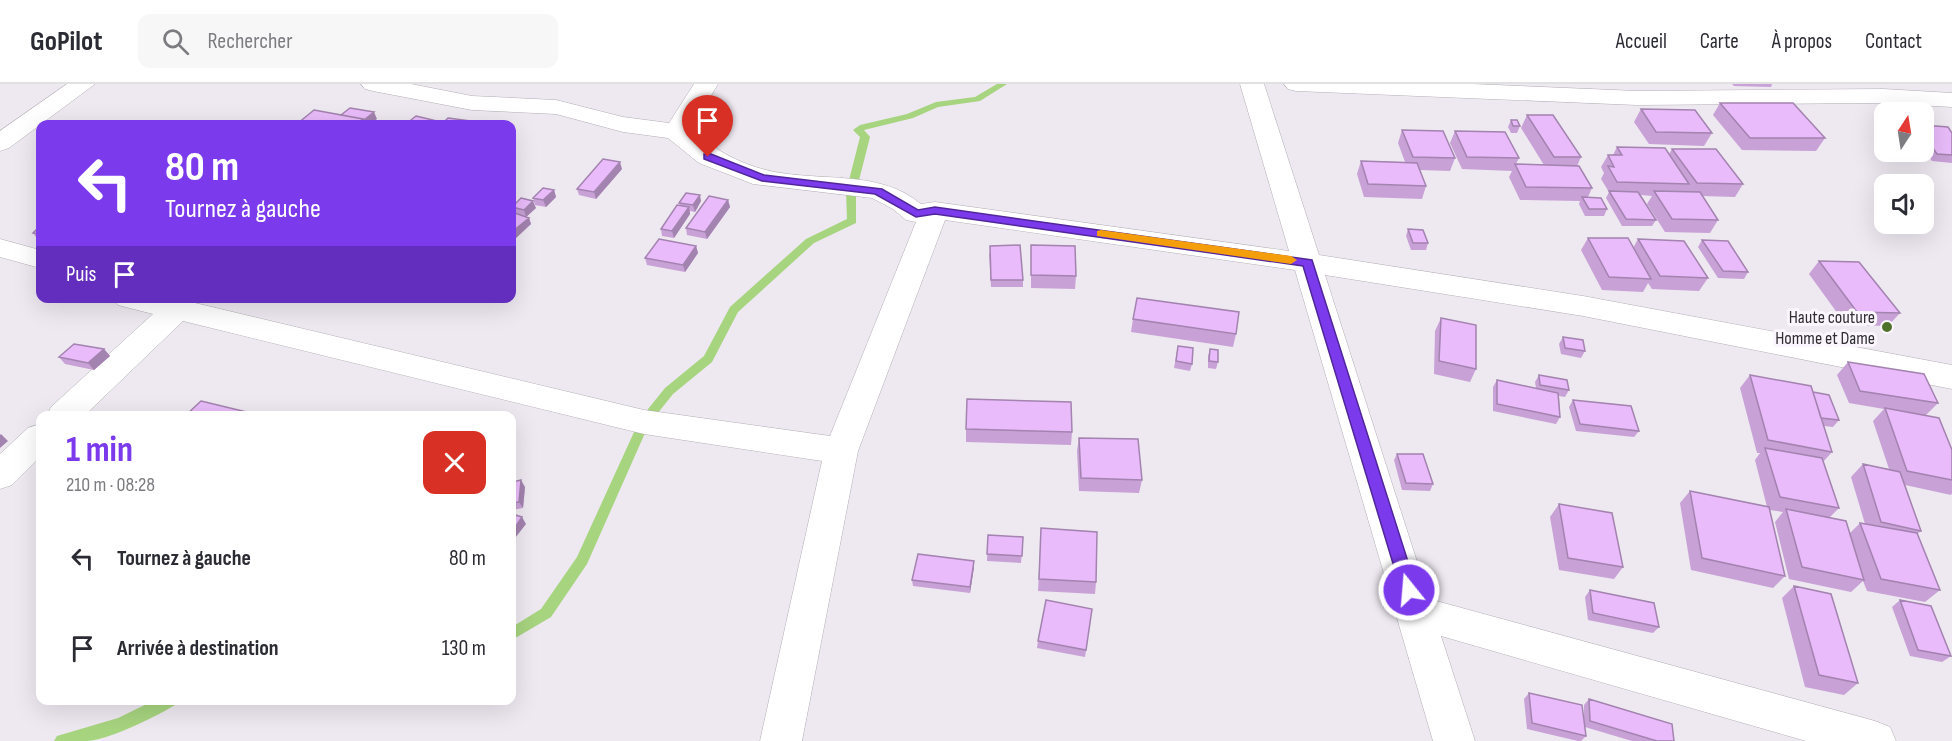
<!DOCTYPE html>
<html lang="fr">
<meta charset="utf-8">
<style>
body{margin:0;font-family:"Sofia Sans Condensed",sans-serif;background:#f7f7f7;color:#2b2b33;height:100vh;display:flex;flex-direction:column;font-size:22px;white-space:nowrap}
*{box-sizing:border-box;margin:0}
p{font-size:20px;color:#7c7c81}
.icon{flex:none;width:33px;height:33px;fill:none;stroke:currentColor;stroke-width:2;stroke-linecap:round;stroke-linejoin:round}
.map{position:relative;flex:1;overflow:hidden}
.details{position:absolute;left:36px;top:327px;width:480px;height:294px;display:flex;flex-direction:column;background:#fff;border-radius:12px;box-shadow:0 6px 24px #0002}
.details>*{flex:none}
.guide{position:absolute;left:36px;top:36px;width:480px;height:183px;border-radius:12px;box-shadow:0 6px 24px #0002;background:#7c3aed;color:#fff;overflow:hidden}
.needle{width:39px;rotate:12deg}
.fabs{position:absolute;left:1874px;top:18px;display:grid;gap:12px}
.fabs a{display:grid;place-items:center;width:60px;height:60px;border-radius:12px;background:#fff;box-shadow:0 6px 24px #0002;font-size:30px}
.pin{position:absolute;display:grid;place-items:center;width:51px;height:51px;color:#fff;margin:-62px -26px;border-radius:50% 50% 50% 0;rotate:-45deg;box-shadow:0 0 6px #0007}
.pin .icon{rotate:45deg}
.me{position:absolute;width:66px;margin:-33px;rotate:343deg;stroke-linejoin:round;filter:drop-shadow(0 0 4px #0008)}
.turn{display:flex;align-items:center;gap:21px;height:126px;padding:0 30px;font-size:27px}
.turn .icon{width:78px;height:78px;stroke-width:2.5}
.turn b{display:block;font-size:42px;line-height:51px}
.then{display:flex;align-items:center;height:57px;padding:0 30px;background:#0003;gap:12px;font-size:22px}
.round{display:grid;place-items:center;flex:none;width:63px;height:63px;border-radius:12px;background:#f7f7f7}
.head{display:flex;align-items:center;justify-content:space-between;height:102px;padding:0 30px}
h1{font-size:36px;font-weight:700;line-height:45px;color:#7c3aed}
ul{padding:0;list-style:none}
li{display:flex;align-items:center;gap:18px;height:90px;padding:0 30px}
li div{flex:1}
li b{display:block;font-size:22px}
li em{font-style:normal}
header{display:flex;align-items:center;gap:36px;box-sizing:border-box;height:84px;padding:0 30px;background:#fff;border-bottom:2px solid #e1e1e2}
header strong{font-size:28px}
nav{display:flex;gap:33px;margin-inline-start:auto;font-size:21px}
.search{width:420px;height:54px;background:#f7f7f7;display:flex;align-items:center;gap:15px;box-sizing:border-box;padding:0 21px;border-radius:12px;color:#7c7c81;font-size:22px}
.map>svg:first-child{display:block}
.lines{fill:none;stroke-linecap:round;stroke-linejoin:round}
.stream{fill:#a7d47f;fill-rule:evenodd}
.street-casing{stroke:#b3aeb5;stroke-width:1}
.street{fill:#fff;fill-rule:evenodd}
.wall{fill:#c8a1d7}
.shaded-wall{fill:#a383af}
.building{fill:#e9bbfa;stroke:#a383af;stroke-width:1.5}
.route{fill:#7c3aed;stroke:#51269a;stroke-width:1.5}
.slow{fill:#f59e0b}
.poi-dot{fill:#4f722b;stroke:#fbf6fd;stroke-width:2}
.labels{text-anchor:middle;dominant-baseline:central;stroke-width:6;stroke-linejoin:round;paint-order:stroke}
.poi-label{font-size:18px;fill:#302e31;stroke:#fbf6fd;text-anchor:end}
</style>
<header>
<strong>GoPilot</strong>
<div class="search"><svg class="icon" aria-label="search" viewBox="0 0 24 24"><circle cx="10" cy="10" r="6"/><path d="M15 15l6 6"/></svg>Rechercher</div>
<nav><a>Accueil</a><a>Carte</a><a>À propos</a><a>Contact</a></nav>
</header>
<div class="map">
<svg width="1952" height="657" viewBox="0 0 1952 657">
<rect width="100%" height="100%" fill="#eee8f0"/>
<g class="lines">
<path class="stream" d="M997 0H1007L980 17 938 23 913 34 864 46 870 53 856 108V139L814 159 738 228 712 278 673 310 649 340 587 480 551 533 512 556V543L541 525 577 473 640 335 665 304 704 272 730 223 806 155 847 135 846 108 860 53 853 46 860 41 907 30 936 18 975 13Z
M155 616H177L175 621C153 634 113 654 88 657 77 657 65 657 54 657L57 652 118 634Z"/>
<g class="street-casing">
<path id="street" d="M67 0H95L9 64 0 67V47Z
M361 0H411L472 12 556 16 623 33 669 39 694 0H718L690 46C713 64 737 79 766 86 818 99 878 84 921 120L935 118 1289 167 1240 0H1264L1319 171 1583 212 1952 281V305L1583 232 1325 191 1429 515 1875 637 1890 643 1896 657H1806L1441 552 1475 657H1433L1295 186 945 136 858 367 802 657H760L822 377 644 350 183 237 84 332H47L51 323 153 230 118 221 114 214H174L644 326 830 352 916 138 906 136 893 125 872 114 753 100 699 79 668 54 623 48 556 30 472 26 373 7 365 5Z
M1284 0H1472L1637 7 1883 5 1952 9V23L1883 19 1637 21 1296 7 1288 5Z
M0 155 40 166V184L0 173Z
M40 340V373L12 401 0 405V370L28 344Z"/>
</g>
<use href="#street" class="street"/>
</g>
<path class="wall" d="M1732 0H1772L1771 3 1734 2Z
M1720 19 1825 54 1816 67 1742 66 1713 31Z
M1641 25 1712 49 1704 62 1649 60 1634 38Z
M1527 31 1581 73 1577 82 1592 104 1588 113 1607 125 1604 132H1585L1579 120 1580 117 1520 116 1509 93 1512 87 1462 85 1450 59 1455 47 1519 74 1516 80 1544 81 1521 44Z
M1511 36 1520 42 1517 49H1511L1508 43Z
M1923 41 1952 49V79L1932 77 1923 64Z
M1402 46 1455 74 1450 87 1420 86 1426 102 1422 115 1364 113 1357 90 1361 77 1405 78 1398 59Z
M1617 63 1669 70 1672 65 1743 100 1735 113 1702 112 1718 136 1710 149 1665 148 1647 120 1652 112 1641 111 1656 136 1652 142H1622L1606 114 1609 108 1601 95 1604 89 1601 83 1608 71H1613Z
M622 85 596 115 579 111 577 105Z
M554 106 556 113 546 123 535 121 533 114Z
M728 116 730 123 707 155 687 151 686 144Z
M701 117 695 128 690 127V130L674 154 662 152 661 145 680 122 679 119Z
M512 123 536 124 526 133 529 134 531 140 516 154 512 152V128L514 129Z
M40 142V156H38L33 149Z
M1408 145 1428 159 1426 166H1411L1406 152Z
M1588 154 1633 164 1638 155 1708 194 1699 207 1652 205 1648 199 1643 208 1602 206 1581 166Z
M1702 156 1748 188 1744 195 1718 194 1698 163Z
M1031 161 1076 192 1075 205 1031 204Z
M696 162 698 169 685 188 647 181 645 174Z
M989 169 1023 196V203H991Z
M1819 177 1900 229 1888 242 1846 241 1809 190Z
M1441 234 1476 285 1470 298 1434 290 1435 247Z
M1133 235 1236 250 1233 263 1131 248Z
M1563 253 1585 267 1581 274 1561 270 1559 260Z
M1178 262 1192 280 1190 287 1174 284Z
M104 265 110 272 94 286 65 280 59 273Z
M1210 265 1218 278 1216 285 1208 284V272Z
M1848 278 1938 319 1925 332 1952 366V409L1951 411 1905 401 1921 447 1917 450 1940 506 1925 518 1867 507 1863 497 1851 508 1789 495 1775 438 1783 428 1770 426 1785 492 1773 504 1691 486 1680 419 1690 407 1767 423 1755 376 1760 369H1757L1740 304 1750 291 1813 308 1839 336 1833 343 1824 342 1832 368 1823 378 1839 424 1829 434 1850 449 1860 439 1865 440 1851 393 1863 380 1889 385 1873 337 1884 325 1849 319 1837 291Z
M1539 291 1569 306 1565 313 1559 312 1560 333 1556 340 1493 327V303L1497 296 1536 304 1535 298Z
M1573 316 1639 347 1634 353 1576 347 1569 323Z
M966 345 1072 348 1071 361 966 358Z
M1079 354 1142 396 1139 409 1079 407 1077 367Z
M1397 370 1433 400 1430 407 1402 406 1394 376Z
M512 398 525 403 523 424 512 426Z
M1559 420 1623 483 1614 495 1559 486 1550 433Z
M1041 444 1096 498 1095 510 1038 507Z
M988 451 1023 453 1021 479 987 477Z
M974 483 970 509 913 502 912 496Z
M1794 502 1858 599 1844 611 1805 603 1782 514Z
M1590 506 1659 543 1653 549 1588 536 1585 513Z
M1900 516 1951 572 1942 578 1910 572 1892 523Z
M1092 525 1085 573 1037 564 1038 557Z
M1529 609 1584 638V621L1589 615 1674 657H1632L1585 643 1586 652 1581 657H1578L1527 645 1524 615Z"/>
<path class="shaded-wall" d="M374 28 377 35 370 40H366L364 36Z
M363 35 366 40H356Z
M620 78 622 85 596 115 594 108Z
M554 106 556 113 546 123 543 116Z
M700 111 701 117 695 128 693 121Z
M728 116 730 123 707 155 705 148Z
M533 117 536 124 526 133 524 126Z
M689 123 690 130 674 154 672 147Z
M529 134 531 140 516 154 513 147Z
M696 162 698 169 685 188 683 181Z
M104 265 110 272 94 286 88 279Z
M1 350 8 357 0 364V351Z
M521 396 525 403 523 424 519 418Z
M522 433 526 440 512 458V448Z
M974 477V483L970 509V503Z"/>
<path class="building" d="M1720 19H1793L1825 54H1750Z
M350 24 374 28 364 36 363 35 341 31Z
M1641 25 1695 26 1712 49 1656 48Z
M314 26 363 35 356 40H297Z
M1527 31H1553L1581 73H1554Z
M416 32 437 37 432 40H406Z
M448 34 471 37 468 40H442Z
M1511 36H1517L1520 42H1513Z
M1923 41 1948 43 1952 49V71L1937 70 1923 50Z
M1402 46 1443 47 1455 74 1413 73Z
M1455 47 1505 48 1519 74 1467 73Z
M1617 63 1665 64 1689 100 1617 98 1608 82 1614 83 1608 71H1622Z
M1672 65H1716L1743 100 1697 99Z
M603 75 620 78 594 108 577 105Z
M1361 77 1417 79 1426 102 1368 100Z
M1515 80 1579 82 1592 104 1526 103Z
M543 104 554 106 543 116 533 114Z
M1609 107 1638 108 1656 136 1626 135Z
M1654 107 1700 108 1718 136 1672 135Z
M686 109 700 111 693 121 679 119Z
M709 112 728 116 705 148 686 144Z
M1582 113 1601 114 1607 125H1589Z
M521 114 533 117 524 126 512 123Z
M677 121 689 123 672 147 661 145Z
M512 128 529 134 513 147 512 146Z
M40 142V150L33 149Z
M1408 145 1423 146 1428 159H1413Z
M1588 154H1628L1651 195 1609 193Z
M659 155 696 162 683 181 645 174Z
M1638 155 1684 157 1708 194 1660 192Z
M1702 156 1728 157 1748 188 1723 187Z
M1020 161 1023 196H991L990 162Z
M1031 161 1075 162 1076 192 1031 191Z
M1819 177 1859 178 1900 229 1857 228Z
M1137 214 1239 228 1236 250 1133 235Z
M1441 234 1476 241V285L1439 277Z
M1563 253 1583 256 1585 267 1565 264Z
M74 260 104 265 88 279 59 273Z
M1178 262 1193 264 1192 280 1176 277Z
M1210 265 1218 266V278L1209 277Z
M1848 278 1924 290 1938 319 1860 307Z
M1539 291 1567 296 1569 306 1540 301Z
M1750 291 1811 302 1832 368 1768 356Z
M1497 296 1558 309 1560 333 1497 320Z
M1813 308 1829 311 1839 336 1821 334Z
M967 315 1071 318 1072 348 966 345Z
M1573 316 1631 322 1639 347 1580 340Z
M201 317 255 330 254 332H185Z
M1885 324 1939 334 1952 366V396L1907 387Z
M1079 354 1138 355 1142 396 1081 394Z
M1765 364 1822 374 1839 424 1780 413Z
M1397 370H1423L1433 400 1406 399Z
M1863 380 1900 388 1921 447 1881 438Z
M521 396 519 418 512 419V398Z
M1690 407 1769 423 1785 492 1702 474Z
M1559 420 1612 429 1623 483 1568 474Z
M1786 425 1846 437 1864 496 1802 483Z
M512 430 522 433 512 448Z
M1860 439 1917 449 1940 506 1881 495Z
M1041 444 1097 448 1096 498 1039 495Z
M988 451 1023 453 1022 472 987 470Z
M918 470 974 477 970 503 912 496Z
M1794 502 1831 510 1858 599 1819 591Z
M1590 506 1654 519 1659 543 1593 529Z
M1046 516 1092 525 1086 566 1038 557Z
M1900 516 1931 522 1951 572 1918 566Z
M1529 609 1582 621 1586 652 1532 639Z
M1589 615 1672 640 1674 657H1657L1590 637Z"/>
<path class="route" d="M704 70H711L764 91 882 105 918 126 935 123 1312 176 1417 506 1415 511H1404L1401 506 1303 182 935 130 916 133 875 110 762 97 704 75Z"/>
<path class="slow" d="M1101 146 1291 172 1297 176 1291 180 1097 152V147Z"/>
<circle class="poi-dot" cx="1887" cy="243" r="6"/>
<g class="labels">
<g class="poi-label">
<text x="1875" y="233">Haute couture<tspan x="1875" dy="21">Homme et Dame</tspan></text>
</g>
</g>
</svg>
<div class="fabs">
<a><svg class="needle" viewBox="-14 -14 28 28"><path d="M0-13l5 13h-10z" fill="#e53935"/><path d="M0 13l5-13h-10z" fill="#7c7c81"/></svg></a>
<a><svg class="icon" aria-label="sound" viewBox="0 0 24 24"><path d="M4 9h4l5-4v14l-5-4H4zM17 9q2 3 0 6"/></svg></a>
</div>
<div class="pin" style="left:708px;top:73px;background:#d93025"><svg class="icon" aria-label="arrive" viewBox="0 0 24 24"><path d="M6 21V4h12l-3 4 3 4H6"/></svg></div>
<svg class="me" style="left:1409px;top:506px" viewBox="-20 -20 40 40"><circle r="17" fill="#7c3aed" stroke="#fff" stroke-width="3"/><path d="M0-11L8 9 0 5-8 9z" fill="#fff"/></svg>
<div class="guide">
<div class="turn"><svg class="icon" aria-label="left" viewBox="0 0 24 24"><path d="M17 20v-9H6M10 6l-5 5 5 5"/></svg><div><b>80 m</b>Tournez à gauche</div></div>
<div class="then">Puis<svg class="icon" aria-label="arrive" viewBox="0 0 24 24"><path d="M6 21V4h12l-3 4 3 4H6"/></svg></div>
</div>
<section class="details">
<div class="head"><div><h1>1 min</h1><p>210 m · 08:28</p></div><a class="round" style="background:#d93025;color:#fff"><svg class="icon" aria-label="close" viewBox="0 0 24 24"><path d="M6 6l12 12M18 6L6 18"/></svg></a></div>
<ul>
<li><svg class="icon" aria-label="left" viewBox="0 0 24 24"><path d="M17 20v-9H6M10 6l-5 5 5 5"/></svg><div><b>Tournez à gauche</b></div><em>80 m</em></li>
<li><svg class="icon" aria-label="arrive" viewBox="0 0 24 24"><path d="M6 21V4h12l-3 4 3 4H6"/></svg><div><b>Arrivée à destination</b></div><em>130 m</em></li>
</ul>
</section>
</div>
